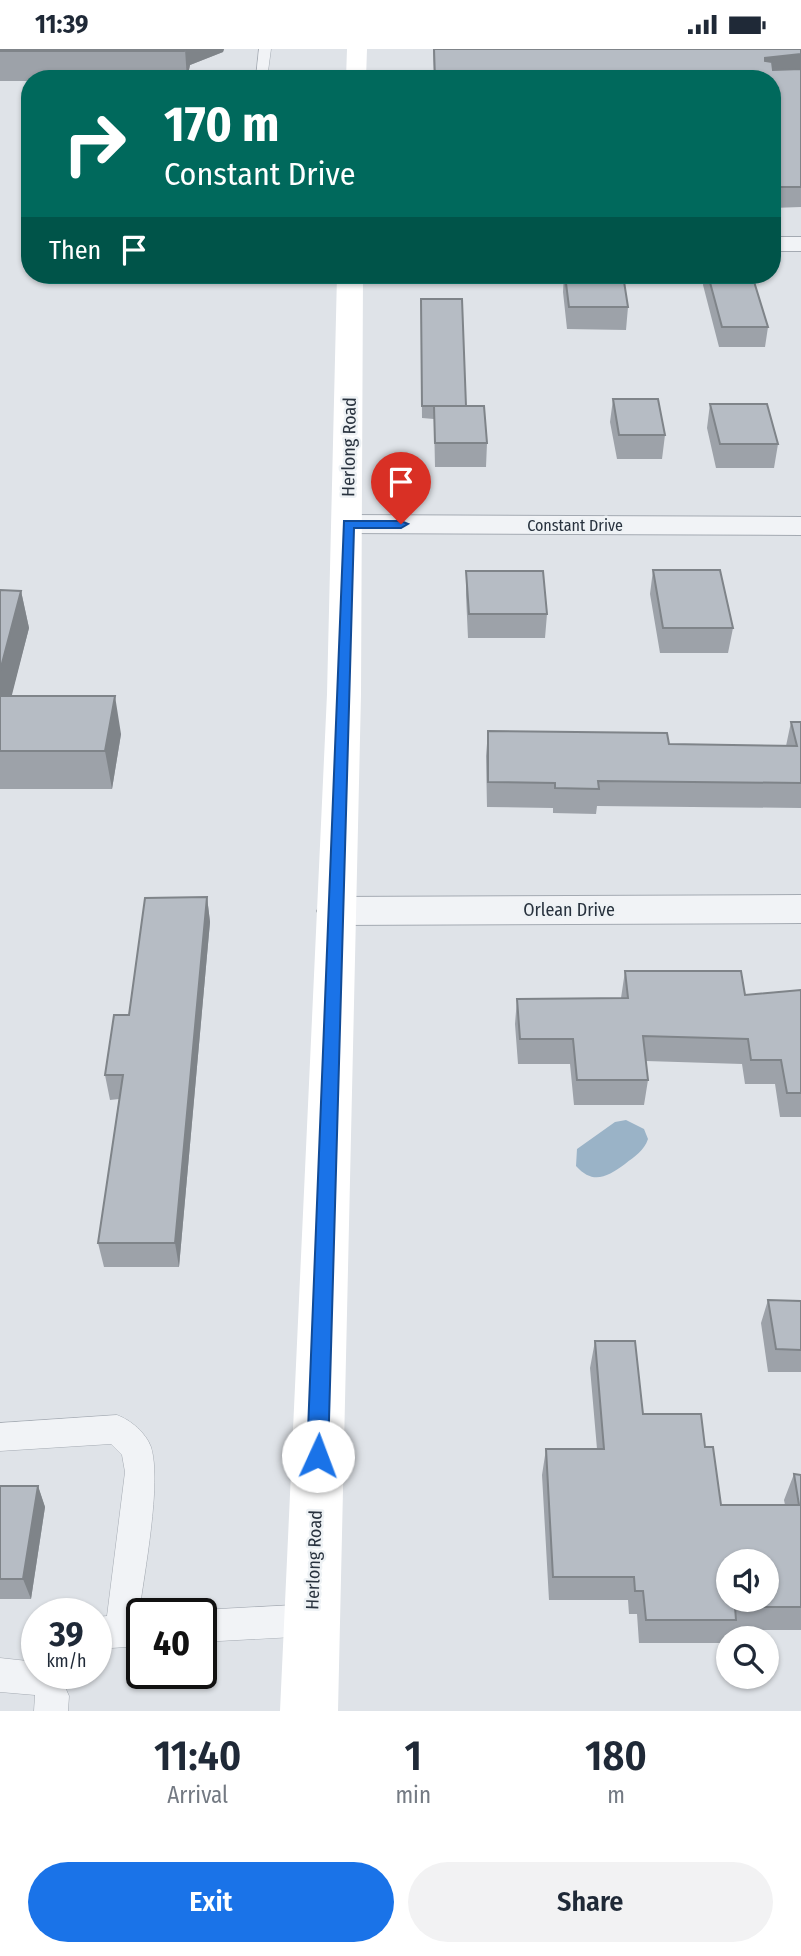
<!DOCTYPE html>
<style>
body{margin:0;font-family:"Fira Sans Condensed",sans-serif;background:#f2f2f3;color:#1f2937;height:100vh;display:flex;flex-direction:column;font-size:26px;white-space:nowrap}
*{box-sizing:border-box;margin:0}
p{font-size:23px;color:#747a83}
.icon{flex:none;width:38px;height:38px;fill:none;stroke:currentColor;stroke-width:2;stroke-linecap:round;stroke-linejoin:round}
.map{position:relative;height:1662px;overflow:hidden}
.panel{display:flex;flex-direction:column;background:#fff;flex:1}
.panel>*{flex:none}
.hud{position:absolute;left:21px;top:21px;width:760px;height:214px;border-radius:28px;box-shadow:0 2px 5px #0004;background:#00695c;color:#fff;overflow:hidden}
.tools{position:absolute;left:716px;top:1500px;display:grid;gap:14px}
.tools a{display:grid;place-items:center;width:63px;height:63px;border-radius:50%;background:#fff;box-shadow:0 2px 5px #0004;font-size:35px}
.speed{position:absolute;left:21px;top:1549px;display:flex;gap:14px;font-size:35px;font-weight:700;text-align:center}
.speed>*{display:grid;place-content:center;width:91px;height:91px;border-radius:50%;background:#fff;box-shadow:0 2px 5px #0004;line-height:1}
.speed small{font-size:18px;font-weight:400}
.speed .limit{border:4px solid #111;border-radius:10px;background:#fff;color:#111}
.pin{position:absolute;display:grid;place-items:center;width:60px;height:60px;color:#fff;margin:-72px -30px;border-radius:50% 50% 50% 0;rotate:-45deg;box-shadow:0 0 7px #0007}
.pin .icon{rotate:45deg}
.me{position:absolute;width:77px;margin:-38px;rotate:2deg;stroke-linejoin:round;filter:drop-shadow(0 0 5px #0008)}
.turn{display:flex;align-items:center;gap:24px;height:147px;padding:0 28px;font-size:32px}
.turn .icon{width:91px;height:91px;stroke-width:2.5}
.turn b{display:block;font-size:49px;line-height:60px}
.then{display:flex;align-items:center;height:66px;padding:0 28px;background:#0003;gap:14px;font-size:26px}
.eta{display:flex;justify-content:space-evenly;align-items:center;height:119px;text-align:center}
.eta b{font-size:42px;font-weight:600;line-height:49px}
.primary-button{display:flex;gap:14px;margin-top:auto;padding:14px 28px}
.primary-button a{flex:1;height:80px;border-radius:42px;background:#1a73e8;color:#fff;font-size:28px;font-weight:600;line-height:80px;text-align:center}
.primary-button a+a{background:#f2f2f3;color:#1f2937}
.status{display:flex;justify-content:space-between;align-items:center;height:49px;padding:0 35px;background:#fff;direction:ltr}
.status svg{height:19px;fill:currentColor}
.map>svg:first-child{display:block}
.water{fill:#9ab3c7}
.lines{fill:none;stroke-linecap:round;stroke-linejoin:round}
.lane-casing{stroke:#a4aab2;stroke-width:1}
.street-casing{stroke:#a4aab2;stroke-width:2}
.lane{fill:#f1f3f6;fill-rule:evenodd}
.street{fill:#f1f3f6;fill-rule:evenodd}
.secondary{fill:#fff;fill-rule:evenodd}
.wall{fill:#9da2a9}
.shaded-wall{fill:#7f8489}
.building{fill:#b6bcc4;stroke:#7f8489;stroke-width:2;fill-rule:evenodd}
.route{fill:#1a73e8;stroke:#114b97;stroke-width:2}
.labels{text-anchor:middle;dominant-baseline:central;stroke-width:5;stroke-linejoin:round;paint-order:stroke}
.far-street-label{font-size:16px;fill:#28323e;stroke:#eef2f5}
.street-label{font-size:18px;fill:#28323e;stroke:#eef2f5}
</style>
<div class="status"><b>11:39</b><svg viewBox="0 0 49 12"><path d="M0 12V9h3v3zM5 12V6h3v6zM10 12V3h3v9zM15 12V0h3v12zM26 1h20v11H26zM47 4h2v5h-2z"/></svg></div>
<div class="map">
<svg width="801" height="1662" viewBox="0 0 801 1662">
<rect width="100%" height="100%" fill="#dfe3e8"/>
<path class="water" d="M626 1071 644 1080 648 1090C644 1102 635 1107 625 1115 607 1128 593 1136 576 1117L577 1100 615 1073Z"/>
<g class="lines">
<g class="lane-casing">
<path id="lane" d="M259 0H271L267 30 256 28Z
M117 1366C131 1371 146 1384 151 1398 162 1433 144 1525 139 1565H142V1597L96 1600V1568L107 1567 125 1423 122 1406 111 1395 0 1402V1374Z
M312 1555 323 1560 328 1571 323 1582 312 1587 201 1593V1564H192L201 1561Z
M0 1609 37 1613V1624H59L69 1647 68 1662H34L35 1646 0 1643Z"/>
</g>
<g class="street-casing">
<path id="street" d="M772 188H801V202H772Z
M348 466 801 468V486L348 484 337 481 333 475 337 469Z
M801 846V874L337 876 323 872 317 862 323 852 337 848Z"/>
</g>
<use href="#lane" class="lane"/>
<use href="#street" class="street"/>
<path class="secondary" d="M347 0H367L366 30H346Z
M337 226H363L361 645 338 1662H280L327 645Z"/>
</g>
<path class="wall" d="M0 0H224L223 3 190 16 187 30H30V32H0Z
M433 0H801V158L772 159V30H434Z
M564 226H623L628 258 626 281 567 280 563 243Z
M704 226H752L768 278 765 298H719L703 236Z
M421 250 466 357 487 394 486 418H435L434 370 422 369Z
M613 350 665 386 662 410H617L610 373Z
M710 355 778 395 774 419H716L707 379Z
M653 521 733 579 728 604H660L650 545Z
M466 522 547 565 545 589H468L466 546Z
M0 541 21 542 29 579 11 647 121 685 112 740H0Z
M791 673H801V760V759L597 757 596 765 553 764V759L487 758 486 707 488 682 669 695 786 697Z
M207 848 210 873 179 1218H104L98 1194 119 1050 110 1051 105 1026 129 966Z
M625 922 745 946 801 941V1068H780L775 1035H745L742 1015 646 1012 648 1031 644 1056H574L570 1015H518L515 975 517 950 621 949Z
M768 1251 801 1252V1323H768L761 1274Z
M595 1292 643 1365 705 1398 721 1456H785L784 1451 794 1425 801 1426V1581H733L730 1589H728V1594H639L637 1565H629L628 1551H549L542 1426 546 1400H597L590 1319Z
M0 1437H38L45 1458 31 1550H0Z"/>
<path class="shaded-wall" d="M185 0H224L223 3 190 16 187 30Z
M801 5V24L762 28 765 9Z
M21 542 29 579 2 685 0 677V622Z
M115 647 121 685 112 740 105 702Z
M207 848 210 873 179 1218 175 1194Z
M38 1437 45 1458 31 1550 23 1530Z"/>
<path class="building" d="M0 0H185L184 2H0Z
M434 0H801V5L765 9V12L772 13 773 21 801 20V138H772V30H435Z
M565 226H623L628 258H569Z
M708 226H752L768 278H722Z
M421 250H462L466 357H422Z
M613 350H658L665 386H619Z
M710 355H767L778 395H720Z
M434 357H484L487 394H435Z
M653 521H720L733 579H663Z
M466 522H543L547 565H469Z
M0 541 21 542 0 622Z
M0 647H115L105 702H0Z
M791 673H801V734L598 732 599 740 555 739V734L488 733V682L667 684 669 695 797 697Z
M207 848 175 1194H98L123 1026H105L114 966H129L145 849Z
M625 922H741L745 946 801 941V1044H787L781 1011H751L748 990 643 987 648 1031H577L573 990H520L517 950 628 949Z
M768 1251 801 1252V1301L776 1300Z
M595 1292H635L643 1365H701L705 1398H713L721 1456H799L794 1425 801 1426V1558H735L736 1571H646L643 1542H635L634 1528H553L546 1400H604ZM728 1512H766V1550H728Z
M0 1437H38L23 1530H0Z"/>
<path class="route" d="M344 472H401L408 475 401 479H354L328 1407 325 1414 318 1417 310 1414 307 1407Z"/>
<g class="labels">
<g class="far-street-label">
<text x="575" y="476">Constant Drive</text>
</g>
<g class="street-label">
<text transform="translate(349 398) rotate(-89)">Herlong Road</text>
<text x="569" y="861">Orlean Drive</text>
<text transform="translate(314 1511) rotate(-88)">Herlong Road</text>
</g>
</g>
</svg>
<div class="tools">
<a><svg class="icon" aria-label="sound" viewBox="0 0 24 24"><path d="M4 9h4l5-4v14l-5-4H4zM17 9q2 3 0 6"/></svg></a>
<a><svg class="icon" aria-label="search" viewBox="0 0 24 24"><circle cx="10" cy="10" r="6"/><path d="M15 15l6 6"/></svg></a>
</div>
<div class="speed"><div>39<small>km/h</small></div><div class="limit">40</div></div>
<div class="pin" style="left:401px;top:475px;background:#d93025"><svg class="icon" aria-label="arrive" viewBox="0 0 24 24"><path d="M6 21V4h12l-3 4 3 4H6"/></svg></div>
<svg class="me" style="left:318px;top:1407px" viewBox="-20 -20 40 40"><circle r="19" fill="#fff"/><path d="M0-13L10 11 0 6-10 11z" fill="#1a73e8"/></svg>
<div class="hud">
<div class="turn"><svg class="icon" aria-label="right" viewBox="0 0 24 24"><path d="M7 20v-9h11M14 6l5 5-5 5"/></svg><div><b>170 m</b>Constant Drive</div></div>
<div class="then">Then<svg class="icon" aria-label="arrive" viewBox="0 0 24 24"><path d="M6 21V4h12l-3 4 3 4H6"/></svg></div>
</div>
</div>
<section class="panel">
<div class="eta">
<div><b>11:40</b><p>Arrival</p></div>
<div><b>1</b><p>min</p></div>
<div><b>180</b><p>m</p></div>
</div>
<div class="primary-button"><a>Exit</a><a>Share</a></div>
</section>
